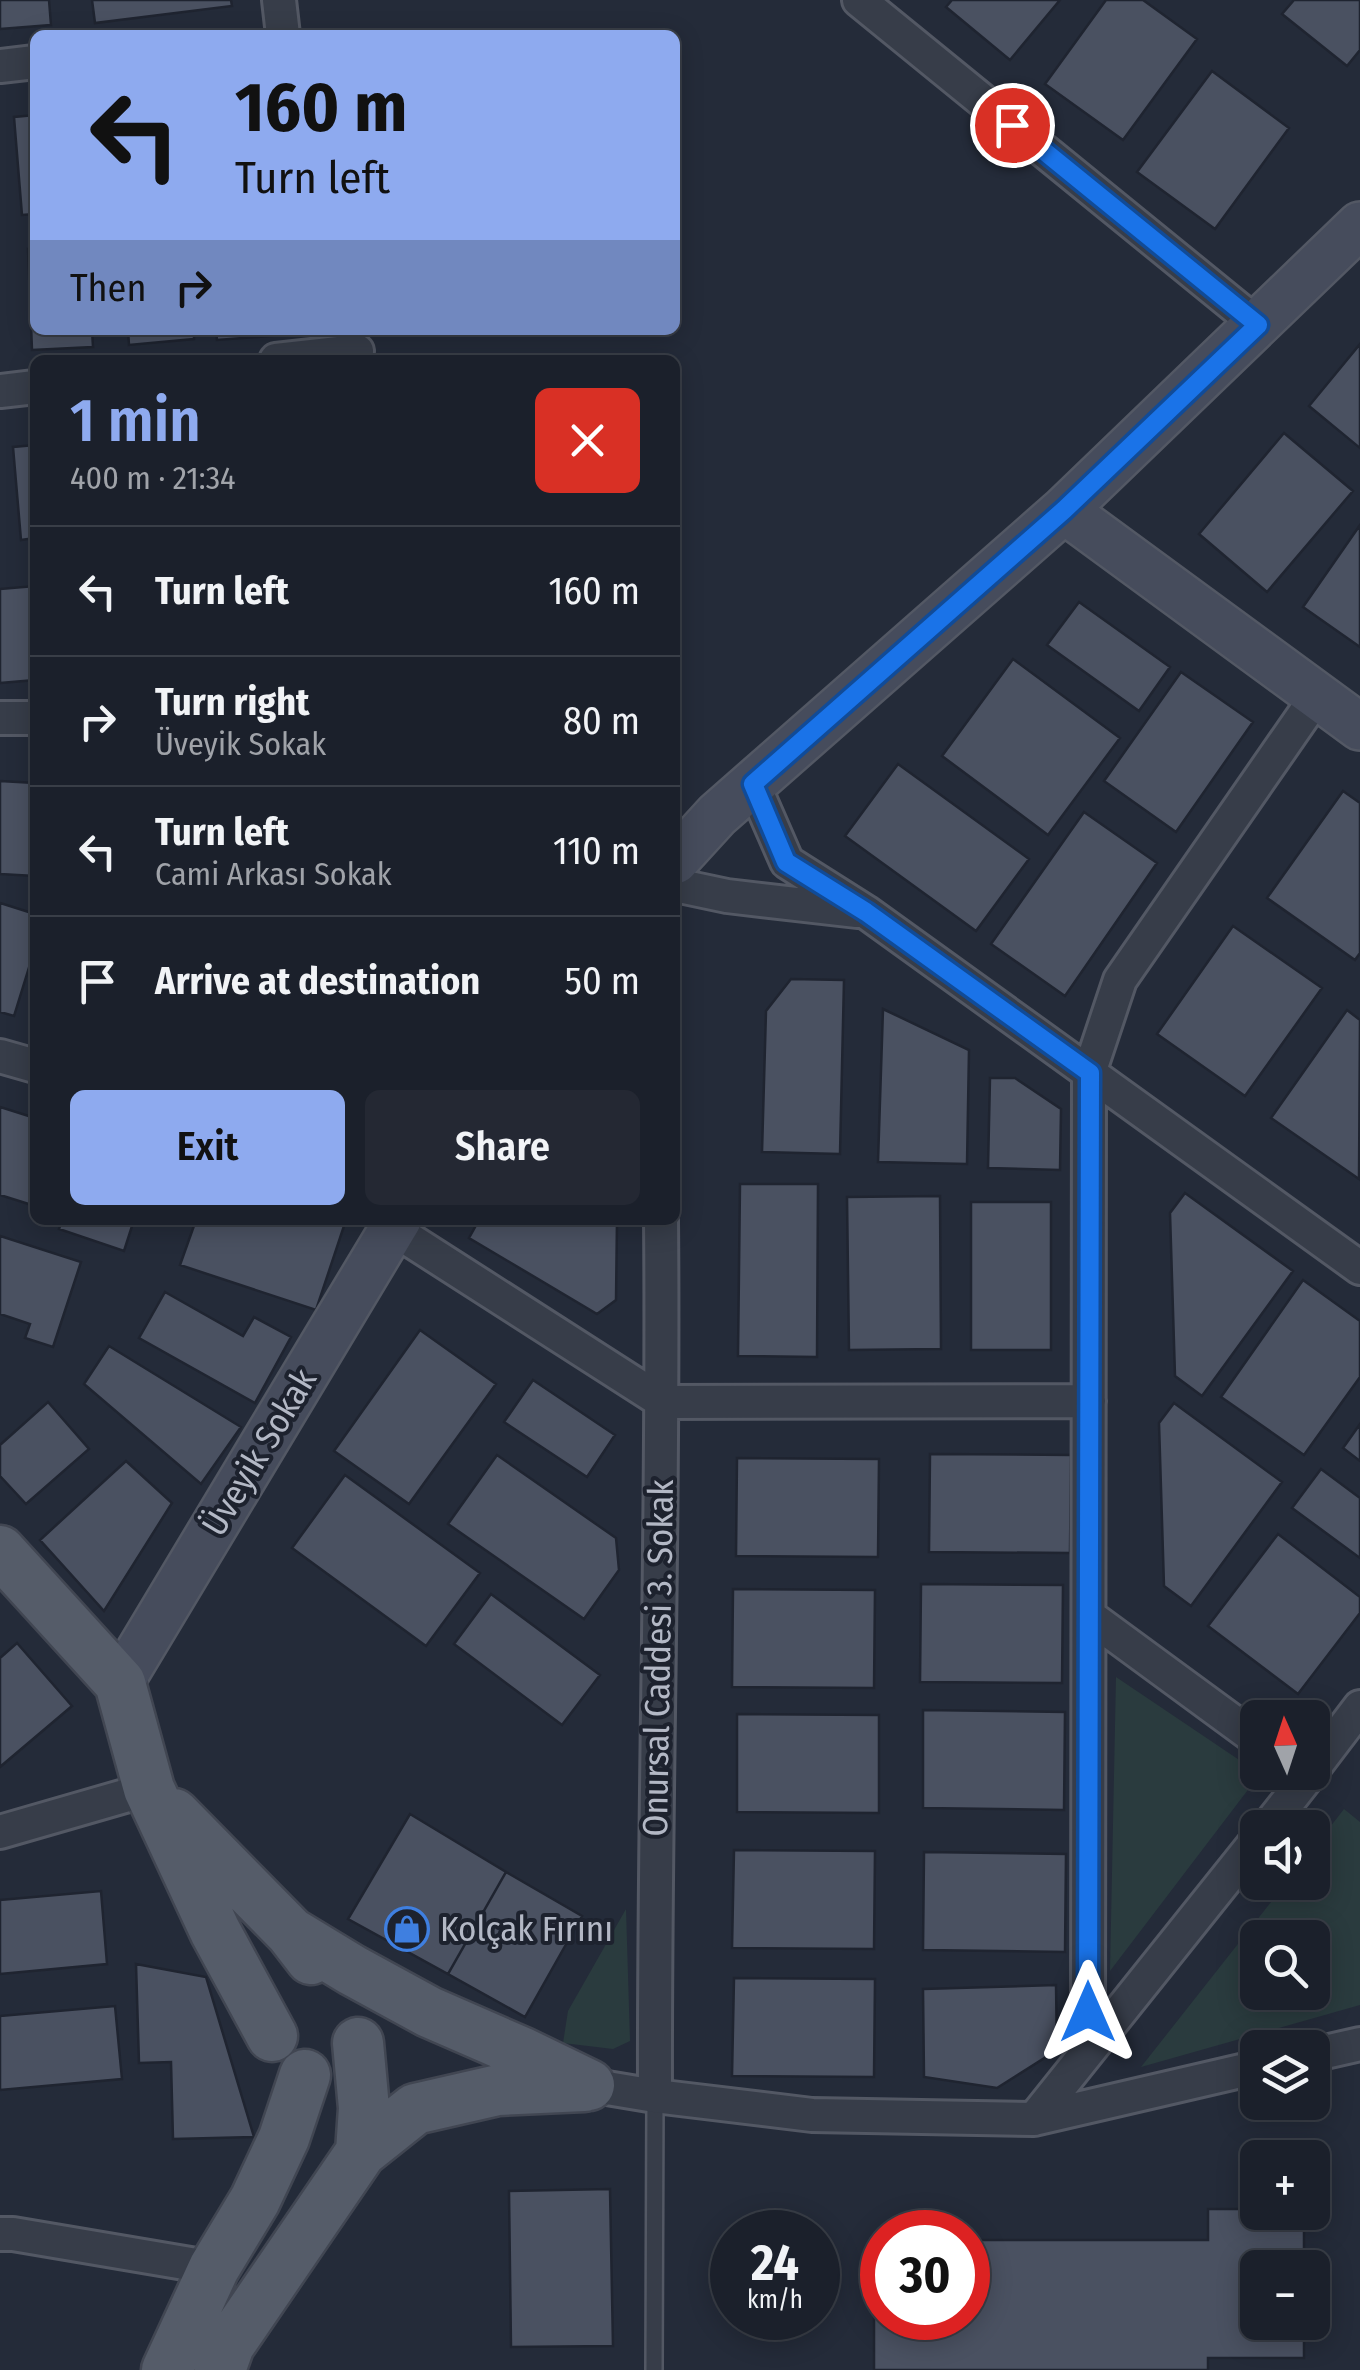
<!DOCTYPE html>
<meta charset="utf-8">
<style>
body{margin:0;font-family:"Fira Sans Condensed",sans-serif;background:#242833;color:#f1f3f6;height:100vh;display:flex;flex-direction:column;font-size:38px;white-space:nowrap}
*{box-sizing:border-box;margin:0}
p{font-size:32px;color:#a0a3a9}
.icon{flex:none;width:55px;height:55px;fill:none;stroke:currentColor;stroke-width:2;stroke-linecap:round;stroke-linejoin:round}
.map{position:relative;flex:1;overflow:hidden}
.sheet{position:absolute;left:30px;top:355px;width:650px;height:870px;display:flex;flex-direction:column;background:#1b202b;border-radius:15px;box-shadow:0 5px 25px #0003,0 0 0 2px #393e47}
.sheet>*{flex:none}
.guide{position:absolute;left:30px;top:30px;width:650px;height:305px;border-radius:15px;box-shadow:0 5px 25px #0003,0 0 0 2px #393e47;background:#8eaaef;color:#111;overflow:hidden}
.needle{width:65px;rotate:357deg}
.fabs{position:absolute;left:1240px;top:1700px;display:grid;gap:20px}
.fabs a{display:grid;place-items:center;width:90px;height:90px;border-radius:15px;background:#1b202b;box-shadow:0 5px 25px #0003,0 0 0 2px #393e47;font-size:50px}
.speed{position:absolute;left:710px;top:2210px;display:flex;gap:20px;font-size:50px;font-weight:700;text-align:center}
.speed>*{display:grid;place-content:center;width:130px;height:130px;border-radius:50%;background:#1b202b;box-shadow:0 5px 25px #0003,0 0 0 2px #393e47;line-height:1}
.speed small{font-size:25px;font-weight:400}
.speed .limit{border:15px solid #d22;background:#fff;color:#111}
.pin{position:absolute;display:grid;place-items:center;width:85px;height:85px;color:#fff;margin:-42px;border:5px solid #fff;border-radius:50%;box-shadow:0 2px 10px #0007}
.me{position:absolute;width:110px;margin:-55px;rotate:0deg;stroke-linejoin:round;filter:drop-shadow(0 0 8px #0008)}
.turn{display:flex;align-items:center;gap:35px;height:210px;padding:0 40px;font-size:45px}
.turn .icon{width:130px;height:130px;stroke-width:2.5}
.turn b{display:block;font-size:70px;line-height:85px}
.then{display:flex;align-items:center;height:95px;padding:0 40px;background:#0003;gap:20px;font-size:38px}
.round{display:grid;place-items:center;flex:none;width:105px;height:105px;border-radius:15px;background:#242833}
.head{display:flex;align-items:center;justify-content:space-between;height:170px;padding:0 40px}
h1{font-size:60px;font-weight:600;line-height:75px;color:#8eaaef}
.cta{display:flex;gap:20px;margin-top:auto;padding:20px 40px}
.cta a{flex:1;height:115px;border-radius:15px;background:#8eaaef;color:#111;font-size:40px;font-weight:600;line-height:115px;text-align:center}
.cta a+a{background:#242833;color:#f1f3f6}
ul{padding:0;list-style:none}
li{display:flex;align-items:center;gap:30px;height:130px;padding:0 40px;border-top:2px solid #393e47}
li div{flex:1}
li b{display:block;font-size:38px}
li em{font-style:normal}
.map>svg:first-child{display:block}
.green{fill:#2a3b3e;fill-rule:evenodd}
.building{fill:#4a5161;stroke:#1f2430;stroke-width:2.5}
.lines{fill:none;stroke-linecap:round;stroke-linejoin:round}
.lane-casing{stroke:#535864;stroke-width:20}
.street-casing{stroke:#535864;stroke-width:38}
.secondary-casing{stroke:#535864;stroke-width:50}
.primary-casing{stroke:#414652;stroke-width:55}
.lane{stroke:#373d49;stroke-width:15}
.street{stroke:#373d49;stroke-width:32}
.secondary{stroke:#464c5c;stroke-width:45}
.primary{stroke:#555c69;stroke-width:50}
.route-casing{stroke:#114b97;stroke-width:25}
.route{stroke:#1a73e8;stroke-width:18}
.labels{text-anchor:middle;dominant-baseline:central;stroke-width:8;stroke-linejoin:round;paint-order:stroke}
.street-label{font-size:35px;fill:#b3b8c5;stroke:#1d222e}
.poi-label{font-size:35px;fill:#b3b8c5;stroke:#1d222e;text-anchor:start}
</style>
<div class="map">
<svg width="1360" height="2370" viewBox="0 0 1360 2370">
<rect width="100%" height="100%" fill="#242b39"/>
<path class="green" d="M1116 1677 1260 1774 1110 1971Z
M1344 1809 1360 1822V2005L1141 2067 1286 1883 1312 1882 1313 1849ZM1258 1938H1312V1992H1258Z
M626 1909 630 2041 613 2049 563 2043 568 2011Z"/>
<path class="building" d="M0 0H49L51 25 0 29Z
M92 0H231L232 6 95 23Z
M952 0H1060L1010 60 946 7Z
M1106 0H1143L1197 39 1123 140 1045 84Z
M1294 0H1360V50L1347 66 1282 14Z
M1212 71 1289 128 1215 229 1137 172Z
M35 115V214L22 215 14 117Z
M28 249H35V330H92L93 347 32 350Z
M128 330H194V339L129 345Z
M216 330H282V335L217 340Z
M1360 344V448L1309 406Z
M1284 433 1353 491 1267 592 1199 534Z
M35 445V538L21 540 13 447Z
M1360 525V647L1303 607Z
M35 586V680L0 683V589Z
M1079 602 1170 667 1139 711 1047 645Z
M1013 659 1120 738 1048 835 942 756Z
M1181 672 1253 722 1176 832 1104 781Z
M898 764 1029 859 976 931 845 836Z
M0 781 35 783V876L0 874Z
M1343 791 1360 803V953L1355 960 1267 898Z
M1084 812 1157 863 1065 996 991 944Z
M0 903 35 914V948L14 1016 0 1012Z
M1233 926 1322 988 1245 1096 1157 1034Z
M791 979 844 980 840 1154 762 1152 766 1011Z
M883 1009 969 1050 967 1164 878 1162Z
M1347 1010 1360 1020 1359 1179 1271 1118Z
M990 1078H1015L1061 1109 1060 1170 988 1168Z
M0 1107 35 1118V1206L0 1195Z
M740 1184H818L817 1357 738 1356Z
M1185 1193 1293 1271 1202 1396 1175 1376 1170 1213Z
M940 1196 941 1349 849 1350 847 1197Z
M971 1202H1051V1350H971Z
M62 1220H134L124 1251 59 1229Z
M196 1220H346L316 1310 180 1265Z
M479 1220H617L616 1300 597 1314 469 1238Z
M0 1236 81 1262 53 1347 25 1338 30 1324 0 1314Z
M1303 1280 1360 1321V1377L1304 1455 1221 1397Z
M165 1292 243 1336 254 1317 291 1337 255 1403 139 1338Z
M420 1330 496 1384 409 1504 334 1451Z
M109 1346 241 1427 201 1484 84 1384Z
M533 1380 615 1435 587 1477 504 1422Z
M48 1402 89 1449 26 1504 0 1476V1445Z
M1174 1403 1282 1482 1191 1606 1164 1586 1159 1423Z
M1360 1424V1461L1343 1448Z
M930 1454 1071 1455 1070 1553 929 1552Z
M497 1455 616 1538 619 1570 584 1619 448 1524Z
M737 1458 879 1459 878 1557 736 1556Z
M126 1461 172 1503 104 1611 40 1540Z
M1321 1469 1360 1498V1558L1292 1508Z
M345 1475 480 1573 426 1646 292 1548Z
M1278 1534 1360 1597V1613L1298 1694 1208 1626Z
M921 1584 1063 1585 1062 1683 920 1682Z
M733 1589 875 1590 874 1688 732 1687Z
M491 1594 600 1675 562 1725 454 1644Z
M17 1643 72 1706 0 1767V1658Z
M923 1710 1065 1712 1064 1810 923 1808Z
M737 1714 879 1715V1813L737 1812Z
M410 1814 506 1872 448 1974 348 1919Z
M734 1850 875 1851 874 1949 732 1948Z
M924 1852 1066 1854 1065 1952 923 1950Z
M506 1872 582 1916 525 2017 448 1974Z
M101 1891 107 1964 0 1974V1900Z
M136 1964 206 1977 254 2137 173 2139 171 2062 139 2063Z
M734 1978 875 1979 874 2077 732 2076Z
M1056 1985 1057 2050 997 2088 924 2077 923 1989Z
M115 2006 122 2079 0 2090V2016Z
M610 2189 613 2346 511 2347 509 2191Z
M1208 2209H1258V2212H1304V2268H1258V2322H1304V2358H1208V2370H874V2240H882V2318H968V2240H1208Z"/>
<g class="lines">
<g class="lane-casing">
<path id="lane" d="M654 2370 655 2096"/>
</g>
<g class="street-casing">
<path id="street" d="M279 0 283 35
M859 0 1258 325
M0 66 35 62
M276 360 357 351
M0 391 35 387
M0 718H35
M753 784 787 862 866 912 1360 1268
M675 885 727 896 857 911
M0 1056 35 1066
M393 1229 663 1402 1089 1401
M1089 1616 1258 1740
M1312 1770 1360 1707
M1267 1828 1311 1772
M0 1832 149 1789
M1088 2051 1089 1073 1120 980 1317 696
M1312 2055 1360 2044
M589 2085 655 2096 812 2115 1034 2119 1258 1839
M655 2096C654 1804 664 1512 661 1220
M1034 2119 1258 2067
M0 2234H13L214 2268"/>
</g>
<g class="secondary-casing">
<path id="secondary" d="M1064 510 1360 727
M675 861 717 815 1064 510 1360 225
M120 1683 398 1220"/>
</g>
<g class="primary-casing">
<path id="primary" d="M0 1551 120 1683 149 1789 215 1931 272 2036
M174 1814 291 1933 311 1959
M291 1933 352 1970 429 2012 523 2053 589 2085
M361 2152 415 2109 498 2090 584 2086
M167 2370 214 2268 255 2200 284 2138 305 2075
M220 2370 229 2345 361 2152 364 2108 358 2043"/>
</g>
<use href="#lane" class="lane"/>
<use href="#street" class="street"/>
<use href="#secondary" class="secondary"/>
<use href="#primary" class="primary"/>
</g>
<g class="lines">
<g class="route-casing">
<path id="route" d="M1012 125 1258 325 1064 510 753 784 786 862 866 912 1090 1073 1088 2012"/>
</g>
<use href="#route" class="route"/>
</g>
<defs>
<g id="shop-ring" transform="scale(2.25)"><circle r="9.5" fill="#1d222e" stroke="#3f7fe0" stroke-width="1.5"/><path d="M-5-2.5h2.3a2.7 3.5 0 0 1 5.4 0H5L5.5 6h-11ZM-1.5-2.5h3a1.5 2.3 0 0 0-3 0Z" fill="#3f7fe0"/></g>
</defs>
<g fill-rule="evenodd">
<use href="#shop-ring" x="407" y="1929"/>
</g>
<g class="labels">
<g class="street-label">
<text transform="translate(259 1452) rotate(-59)">Üveyik Sokak</text>
<text transform="translate(658 1658) rotate(-89)">Onursal Caddesi 3. Sokak</text>
</g>
<g class="poi-label">
<text x="440" y="1929">Kolçak Fırını</text>
</g>
</g>
</svg>
<div class="fabs">
<a><svg class="needle" viewBox="-14 -14 28 28"><path d="M0-13l5 13h-10z" fill="#e53935"/><path d="M0 13l5-13h-10z" fill="#a0a3a9"/></svg></a>
<a><svg class="icon" aria-label="sound" viewBox="0 0 24 24"><path d="M4 9h4l5-4v14l-5-4H4zM17 9q2 3 0 6"/></svg></a>
<a><svg class="icon" aria-label="search" viewBox="0 0 24 24"><circle cx="10" cy="10" r="6"/><path d="M15 15l6 6"/></svg></a>
<a><svg class="icon" aria-label="layers" viewBox="0 0 24 24"><path d="M12 4l9 5-9 5-9-5zM3 14l9 5 9-5"/></svg></a>
<a>+</a>
<a>−</a>
</div>
<div class="speed"><div>24<small>km/h</small></div><div class="limit">30</div></div>
<div class="pin" style="left:1012px;top:125px;background:#d93025"><svg class="icon" aria-label="arrive" viewBox="0 0 24 24"><path d="M6 21V4h12l-3 4 3 4H6"/></svg></div>
<svg class="me" style="left:1088px;top:2012px" viewBox="-20 -20 40 40"><path d="M0-17L14 15 0 8-14 15z" fill="#1a73e8" stroke="#fff" stroke-width="4"/></svg>
<div class="guide">
<div class="turn"><svg class="icon" aria-label="left" viewBox="0 0 24 24"><path d="M17 20v-9H6M10 6l-5 5 5 5"/></svg><div><b>160 m</b>Turn left</div></div>
<div class="then">Then<svg class="icon" aria-label="right" viewBox="0 0 24 24"><path d="M7 20v-9h11M14 6l5 5-5 5"/></svg></div>
</div>
<section class="sheet">
<div class="head"><div><h1>1 min</h1><p>400 m · 21:34</p></div><a class="round" style="background:#d93025;color:#fff"><svg class="icon" aria-label="close" viewBox="0 0 24 24"><path d="M6 6l12 12M18 6L6 18"/></svg></a></div>
<ul>
<li><svg class="icon" aria-label="left" viewBox="0 0 24 24"><path d="M17 20v-9H6M10 6l-5 5 5 5"/></svg><div><b>Turn left</b></div><em>160 m</em></li>
<li><svg class="icon" aria-label="right" viewBox="0 0 24 24"><path d="M7 20v-9h11M14 6l5 5-5 5"/></svg><div><b>Turn right</b><p>Üveyik Sokak</p></div><em>80 m</em></li>
<li><svg class="icon" aria-label="left" viewBox="0 0 24 24"><path d="M17 20v-9H6M10 6l-5 5 5 5"/></svg><div><b>Turn left</b><p>Cami Arkası Sokak</p></div><em>110 m</em></li>
<li><svg class="icon" aria-label="arrive" viewBox="0 0 24 24"><path d="M6 21V4h12l-3 4 3 4H6"/></svg><div><b>Arrive at destination</b></div><em>50 m</em></li>
</ul>
<div class="cta"><a>Exit</a><a>Share</a></div>
</section>
</div>
